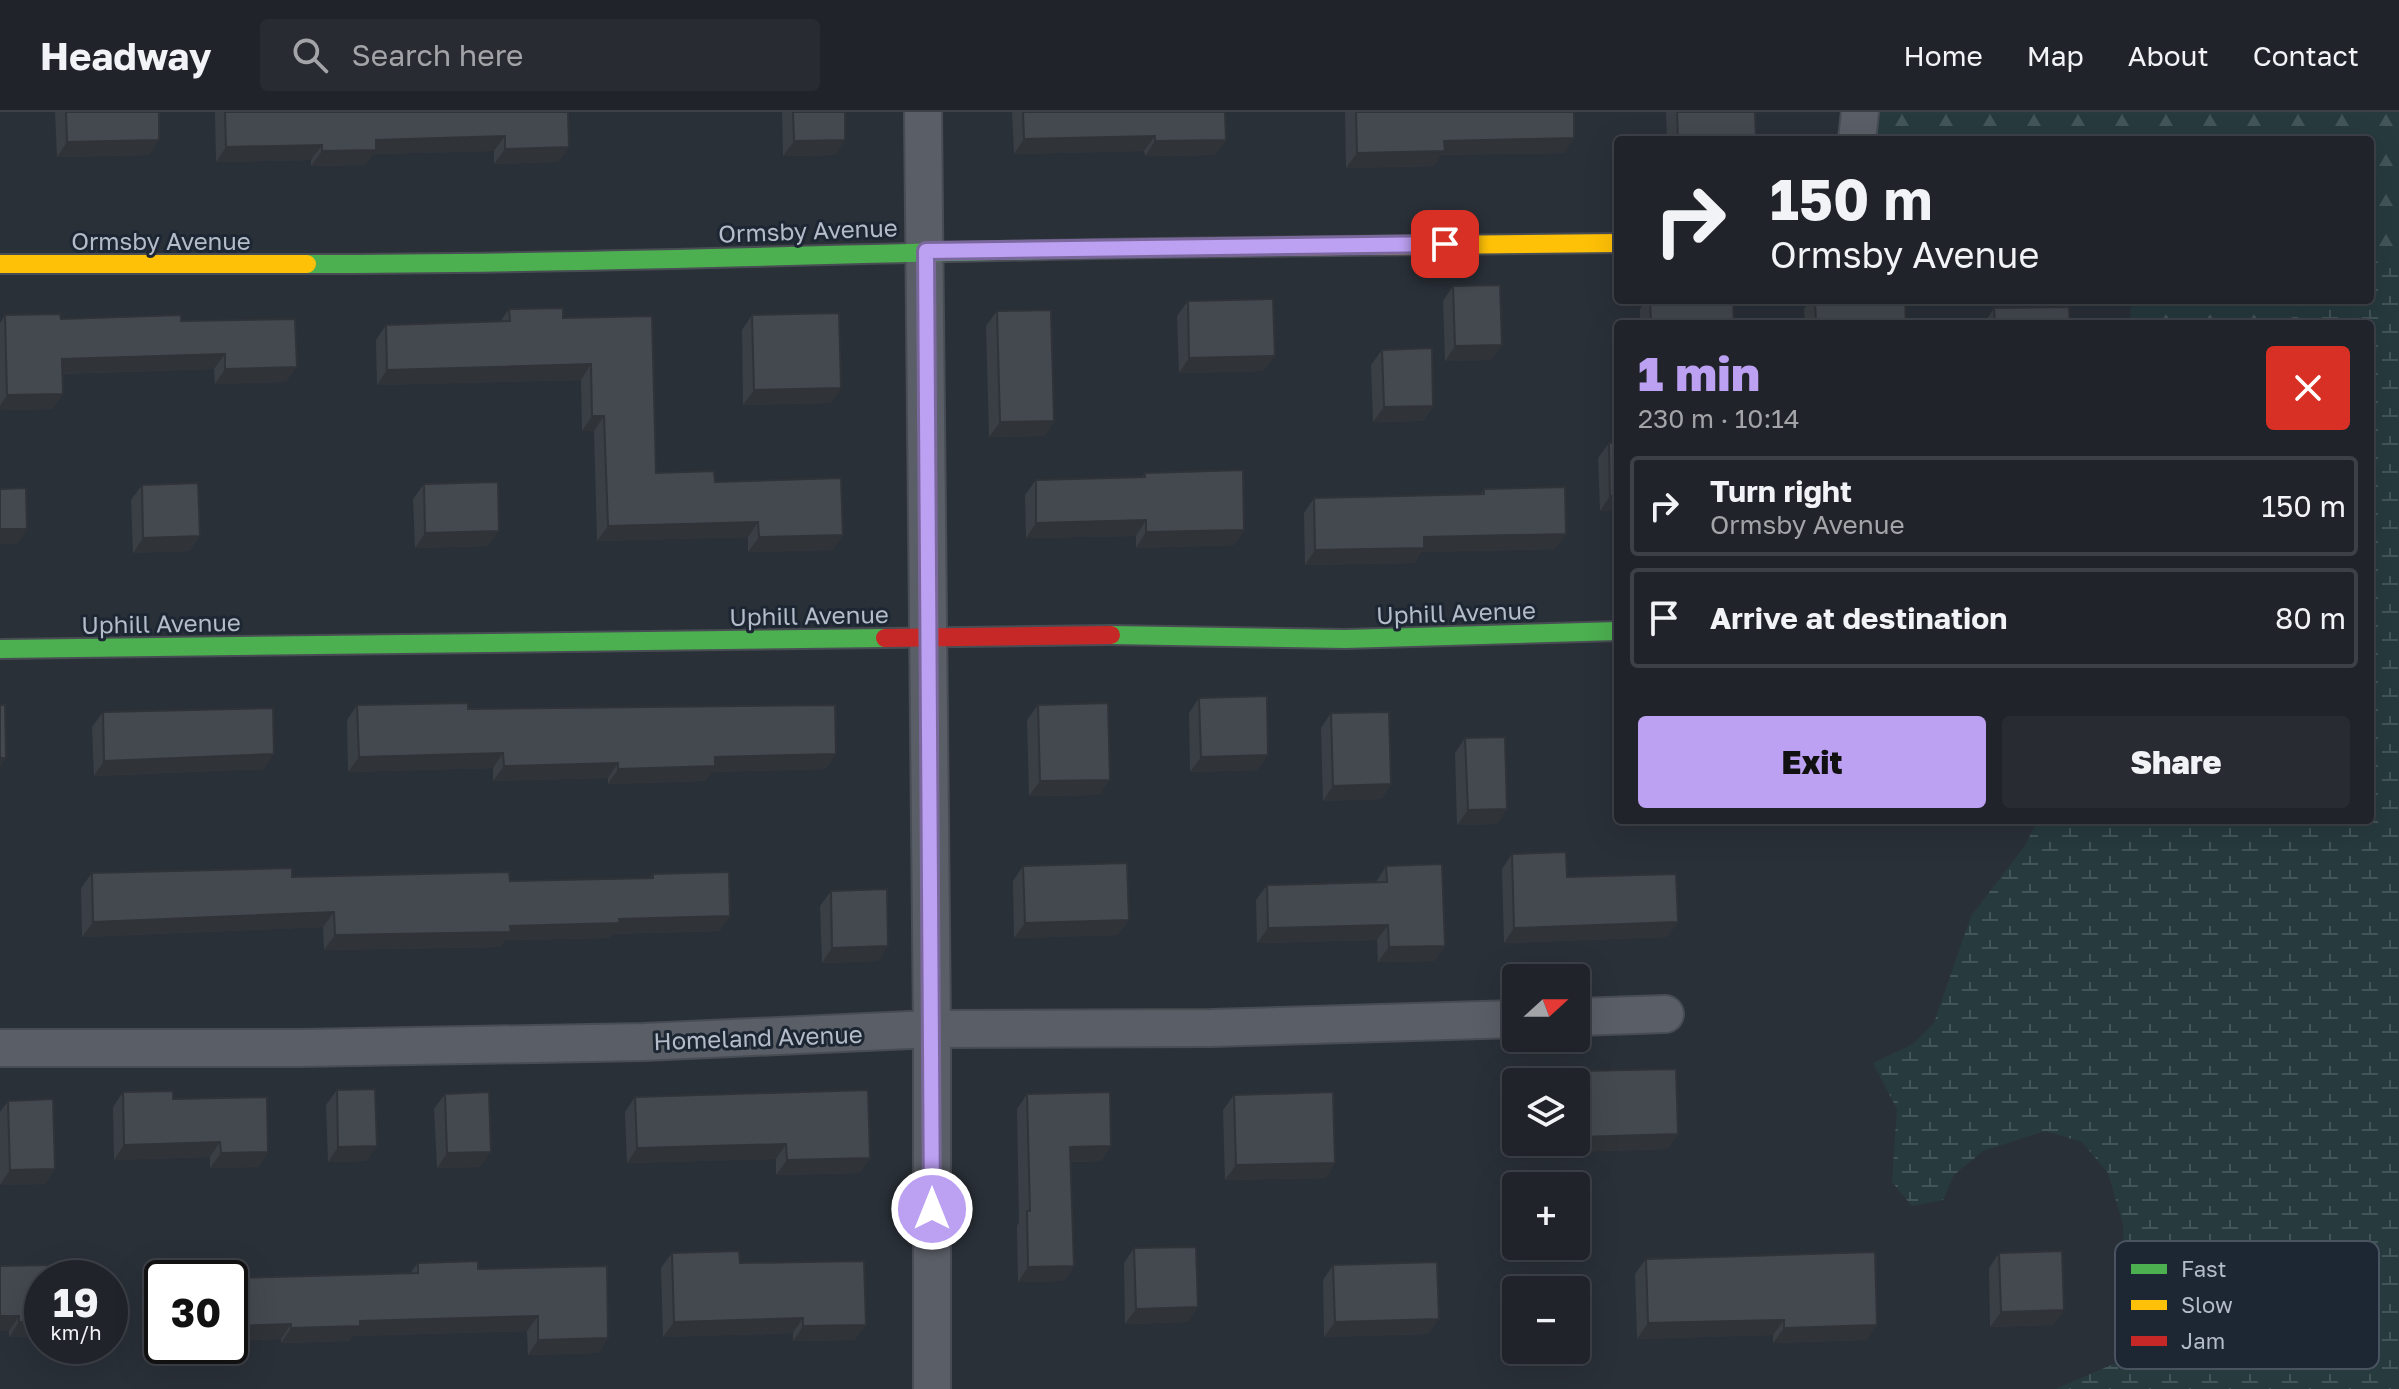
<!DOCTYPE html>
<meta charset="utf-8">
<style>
body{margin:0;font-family:"Golos Text",sans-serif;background:#282c32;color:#f1f3f6;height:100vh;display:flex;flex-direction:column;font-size:30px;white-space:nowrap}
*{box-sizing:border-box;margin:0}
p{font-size:26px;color:#a2a4a8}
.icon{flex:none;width:44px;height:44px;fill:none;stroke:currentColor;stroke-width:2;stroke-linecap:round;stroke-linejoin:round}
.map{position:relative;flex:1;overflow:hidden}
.details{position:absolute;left:1614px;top:208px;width:760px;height:504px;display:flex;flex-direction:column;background:#20242a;border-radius:8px;box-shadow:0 8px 32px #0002,0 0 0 2px #3d4147}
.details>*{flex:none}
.hud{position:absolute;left:1614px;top:24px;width:760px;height:168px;border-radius:8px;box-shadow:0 8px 32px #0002,0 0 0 2px #3d4147;background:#20242a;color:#f1f3f6;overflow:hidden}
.needle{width:52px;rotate:69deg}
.buttons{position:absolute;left:1502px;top:852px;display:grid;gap:16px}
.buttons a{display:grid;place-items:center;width:88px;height:88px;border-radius:8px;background:#20242a;box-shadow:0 8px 32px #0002,0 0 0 2px #3d4147;font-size:40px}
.speed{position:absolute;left:24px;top:1148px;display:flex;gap:16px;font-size:40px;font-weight:700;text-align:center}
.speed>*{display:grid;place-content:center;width:104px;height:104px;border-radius:50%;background:#20242a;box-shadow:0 8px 32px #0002,0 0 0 2px #3d4147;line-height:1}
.speed small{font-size:20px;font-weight:400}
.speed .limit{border:4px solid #111;border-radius:12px;background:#fff;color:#111}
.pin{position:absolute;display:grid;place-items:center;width:68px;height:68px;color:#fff;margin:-34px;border-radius:16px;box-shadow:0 4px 12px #0006}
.me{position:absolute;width:88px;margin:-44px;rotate:0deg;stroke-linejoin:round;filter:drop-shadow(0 0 6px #0008)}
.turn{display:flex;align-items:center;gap:28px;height:168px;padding:0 24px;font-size:36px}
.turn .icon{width:104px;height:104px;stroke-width:2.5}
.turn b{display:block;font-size:56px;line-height:68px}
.round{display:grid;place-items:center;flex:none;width:84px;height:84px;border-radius:8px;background:#282c32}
.headline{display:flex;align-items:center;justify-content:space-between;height:136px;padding:0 24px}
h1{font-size:48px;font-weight:800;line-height:60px;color:#bca0f2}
.cta{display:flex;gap:16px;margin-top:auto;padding:16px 24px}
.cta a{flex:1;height:92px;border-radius:8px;background:#bca0f2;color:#111;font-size:32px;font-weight:800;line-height:92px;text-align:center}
.cta a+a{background:#282c32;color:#f1f3f6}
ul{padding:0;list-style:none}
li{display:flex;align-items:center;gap:24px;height:100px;margin:0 16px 12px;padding:0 8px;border:4px solid #3d4147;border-radius:8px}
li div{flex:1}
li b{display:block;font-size:30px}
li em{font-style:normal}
header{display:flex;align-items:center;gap:48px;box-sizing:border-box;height:112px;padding:0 40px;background:#20242a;border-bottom:2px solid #3d4147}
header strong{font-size:38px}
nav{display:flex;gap:44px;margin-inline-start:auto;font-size:28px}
.search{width:560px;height:72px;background:#282c32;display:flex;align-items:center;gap:20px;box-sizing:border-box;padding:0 28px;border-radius:8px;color:#a2a4a8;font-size:30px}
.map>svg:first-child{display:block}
.forest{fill:url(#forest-firs)}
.wetland{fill:url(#wetland-marsh)}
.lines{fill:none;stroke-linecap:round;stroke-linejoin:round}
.street-casing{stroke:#484c53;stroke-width:40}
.fast-casing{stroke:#484c53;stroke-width:22}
.slow-casing{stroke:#484c53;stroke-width:22}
.jam-casing{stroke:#484c53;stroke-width:22}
.street{stroke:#5a5e66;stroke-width:36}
.fast{stroke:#4caf50;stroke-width:18}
.slow{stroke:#ffc107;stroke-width:18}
.jam{stroke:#c62828;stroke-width:18}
.wall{fill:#3a3f45}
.shaded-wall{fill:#303338}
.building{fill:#444950;stroke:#303338;stroke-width:2}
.route-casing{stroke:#7a689d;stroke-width:20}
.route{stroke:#bca0f2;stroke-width:14}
.labels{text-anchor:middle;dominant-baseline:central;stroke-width:6;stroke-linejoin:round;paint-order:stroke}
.street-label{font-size:24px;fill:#b4bcc9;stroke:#1d2633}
.key{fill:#1d2633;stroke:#4a5360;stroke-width:2}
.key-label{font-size:22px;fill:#b4bcc9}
</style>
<header>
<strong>Headway</strong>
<div class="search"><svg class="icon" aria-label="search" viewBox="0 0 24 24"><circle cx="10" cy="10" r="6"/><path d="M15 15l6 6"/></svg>Search here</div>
<nav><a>Home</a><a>Map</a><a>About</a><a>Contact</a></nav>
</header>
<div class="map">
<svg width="2399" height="1277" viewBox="0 0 2399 1277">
<defs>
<pattern id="forest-firs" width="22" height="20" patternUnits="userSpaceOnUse" patternTransform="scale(2)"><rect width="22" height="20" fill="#273a3e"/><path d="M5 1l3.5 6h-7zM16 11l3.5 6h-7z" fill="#445559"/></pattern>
<pattern id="wetland-marsh" width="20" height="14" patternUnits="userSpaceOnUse" patternTransform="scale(2)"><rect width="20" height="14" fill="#273a3e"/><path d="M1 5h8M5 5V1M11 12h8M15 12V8" fill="none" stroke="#445559"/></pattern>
</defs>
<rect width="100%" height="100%" fill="#2a3038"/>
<path class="forest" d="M1865 0H2399V138L2370 153V28H1864Z
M2137 188H2316L2283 212H2131L2130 197Z"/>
<path class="wetland" d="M2399 138V1277H2056L2118 1250 2127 1237 2123 1112 2108 1061 2082 1030 2045 1019 1983 1039 1954 1063 1943 1088 1912 1094 1892 1070 1897 997 1873 951 1913 932 1934 911 1971 804 2024 735 2038 708H2370V212H2283L2316 188H2370V153Z"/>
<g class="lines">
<g class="street-casing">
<path id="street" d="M923 0 932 917V1277
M1857 28 1860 0
M1576 905 1665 902
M0 936H301L644 930 932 917 1211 916 1516 907"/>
</g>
<g class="fast-casing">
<path id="fast" d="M307 152C591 152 874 140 1158 136
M1111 523 1345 527 1618 519
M0 537 885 526"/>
</g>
<g class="slow-casing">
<path id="slow" d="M1158 136 1618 131
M0 152H307"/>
</g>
<g class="jam-casing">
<path id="jam" d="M885 526 1111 523"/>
</g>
<use href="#street" class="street"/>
<use href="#fast" class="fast"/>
<use href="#slow" class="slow"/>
<use href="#jam" class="jam"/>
</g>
<path class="wall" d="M55 0H159L149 43 57 45Z
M215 0H568L569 35 558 50 494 52V39L373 42 365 53 311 54V48L216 50Z
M782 0H845L835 43 783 44Z
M1012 0H1225L1226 28 1215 43 1145 44 1144 39 1014 42Z
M1345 0H1574L1564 41 1441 43 1434 54 1346 56Z
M1666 0H1755L1756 28H1667Z
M1453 174 1502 233 1491 248 1445 249 1443 189Z
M1646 188H1733L1734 212H1640V197Z
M1811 188H1905L1906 212H1805L1804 197Z
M1188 189 1264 259 1179 261 1177 204Z
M1994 196 2070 212H1984Z
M509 197 563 206 656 361 715 370 843 423 832 438 748 440V425L597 429 594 319H582L581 268 377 273 376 228 386 213 500 210Z
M997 199 1054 309 1044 324 989 325 986 214Z
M5 203 61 207 181 209 286 270 215 272 214 257 62 262 63 282 52 297 0 298V211Z
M752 203 831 291 743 293 742 218Z
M1382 238 1433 294 1423 309 1373 310 1371 253Z
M1609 331H1618V399H1600L1598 346Z
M1145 361 1244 418 1234 433 1136 436V424L1026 426 1025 383 1036 368 1142 365Z
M424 372 488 434 415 436 413 387Z
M142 373 200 424 189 439 133 441 131 388Z
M1484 377 1555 437 1421 440 1414 451 1305 453 1304 401 1314 386 1481 382Z
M1199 586 1258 658 1190 660 1189 601Z
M357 593 468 597 826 657 711 660 705 669 608 672V666L493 669V656L348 660 347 608Z
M1038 593 1099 683 1029 684 1027 608Z
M103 600 264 657 94 664 92 615Z
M1331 601 1391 672 1381 687 1323 689 1321 616Z
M1465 626 1497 712 1457 713 1455 641Z
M1512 742 1567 765 1678 810 1667 825 1504 831 1502 757Z
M1023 754 1118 823 1014 826 1013 769Z
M1386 754 1435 849 1378 850 1377 828 1257 831 1256 788 1267 773 1376 770Z
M92 761 510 769 650 766 653 762 720 819 612 822 609 826 505 828 500 835 324 838 323 815 82 825 81 776Z
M831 779 878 849 822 851 820 794Z
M1578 959 1678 1022 1668 1037 1569 1040 1568 1030H1576V970H1570Z
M337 978 366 1049 328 1050 326 993Z
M123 980 173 987 268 1040 258 1055 210 1056V1045L114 1048 113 995Z
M445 982 480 1055 437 1056 434 997Z
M1027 982 1111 1034 1101 1049 1071 1050 1074 1154 1064 1169 1018 1170 1017 1114 1019 1110 1017 997Z
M1234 983 1335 1051 1325 1066 1225 1068 1223 998Z
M635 985 870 1046 860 1061 776 1063V1047L627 1051 625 1000Z
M8 989 55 1057 45 1072 0 1073V1000Z
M1134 1136 1188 1210 1125 1212 1124 1151Z
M672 1141 740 1151 855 1228 793 1229V1221L663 1225 661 1156Z
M1999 1141 2064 1198 2053 1213 1990 1215 1989 1156Z
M1646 1147 1867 1228 1773 1231V1223L1637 1227 1635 1162Z
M418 1151 478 1157 608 1226 598 1241 528 1243 527 1219 353 1224 349 1229 281 1231V1227L230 1229V1166H162L168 1159 233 1166 410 1161Z
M1333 1153 1428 1222 1324 1225 1323 1168Z
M0 1154 42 1224 9 1225V1219H0Z
M162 1167V1230H159L157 1174Z"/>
<path class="shaded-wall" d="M505 24 494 39 373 42 365 53 311 54 322 39 376 28Z
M1155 24 1144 39 1014 42 1024 27Z
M1574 26 1564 41 1441 43 1434 54 1346 56 1357 41 1444 29Z
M159 28 149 43 57 45 67 30Z
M845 28 835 43 783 44 794 29Z
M1226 28 1215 43 1145 44 1155 29Z
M322 33 311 48 216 50 226 35Z
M569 35 558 50 494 52 505 37Z
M1502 233 1491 248 1445 249 1455 234Z
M225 242 214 257 51 262 62 247Z
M1275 244 1264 259 1179 261 1189 246Z
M591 252 581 268 377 273 387 258Z
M297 255 286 270 215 272 225 257Z
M841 276 831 291 743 293 754 278Z
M63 282 52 297 0 298V294L7 283Z
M1433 294 1423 309 1373 310 1384 295Z
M592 304H604L594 319H582Z
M1054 309 1044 324 989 325 1000 310Z
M1610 384H1618V399H1600Z
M1146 408 1136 424 1026 426 1036 411Z
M758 410 748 425 597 429 608 414Z
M0 417H27L17 432H0Z
M1244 418 1234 433 1136 436 1146 420Z
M499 419 488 434 415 436 425 421Z
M1566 422 1555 437 1421 440 1414 451 1305 453 1315 438 1424 425Z
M843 423 832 438 748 440 759 425Z
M200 424 189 439 133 441 143 426Z
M503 641 493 656 348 660 359 645Z
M274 642 264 657 94 664 104 649Z
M836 642 826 657 711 660 705 669 608 672 618 657 715 645Z
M1268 643 1258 658 1190 660 1201 645Z
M0 646H6L0 655Z
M618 651 608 666 493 669 504 654Z
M1110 668 1099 683 1029 684 1040 669Z
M1391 672 1381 687 1323 689 1333 674Z
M1507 697 1497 712 1457 713 1468 698Z
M334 800 323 815 82 825 93 810Z
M730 804 720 819 612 822 609 826 505 828 500 835 324 838 335 823 619 807Z
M1129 808 1118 823 1014 826 1025 811Z
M1678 810 1667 825 1504 831 1514 816Z
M1388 813 1377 828 1257 831 1268 816Z
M888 834 878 849 822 851 832 836Z
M1445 834 1435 849 1378 850 1389 835Z
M1678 1022 1668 1037 1569 1040 1579 1025Z
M220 1030 210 1045 114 1048 124 1033Z
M786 1032 776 1047 627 1051 637 1036Z
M377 1034 366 1049 328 1050 338 1035Z
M1111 1034 1101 1049 1060 1050 1070 1035Z
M268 1040 258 1055 210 1056 221 1041Z
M491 1040 480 1055 437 1056 447 1041Z
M870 1046 860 1061 776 1063 787 1048Z
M1335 1051 1325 1066 1225 1068 1236 1053Z
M55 1057 45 1072 0 1073 10 1058Z
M1074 1154 1064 1169 1018 1170 1028 1155Z
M1198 1195 1188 1210 1125 1212 1136 1197Z
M2064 1198 2053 1213 1990 1215 2001 1200Z
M0 1204H19L9 1219H0Z
M538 1204 527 1219 353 1224 349 1229 281 1231 291 1216 360 1209Z
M803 1206 793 1221 663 1225 674 1210Z
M1439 1207 1428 1222 1324 1225 1335 1210Z
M1784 1208 1773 1223 1637 1227 1648 1211Z
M19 1210H42V1224L9 1225Z
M291 1212 281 1227 230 1229V1214Z
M866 1213 855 1228 793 1229 803 1214Z
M1877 1213 1867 1228 1773 1231 1784 1216Z
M608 1226 598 1241 528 1243 538 1228Z"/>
<path class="building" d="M66 0H159V28L67 30Z
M225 0H568L569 35 505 37V24L376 28V38L322 39V33L226 35Z
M793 0H845V28L794 29Z
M1023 0H1225L1226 28 1155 29V24L1024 27Z
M1356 0H1574V26L1444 29 1445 39 1357 41Z
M1677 0H1755L1756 28H1678Z
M1500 173 1502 233 1455 234 1453 174Z
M1273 187 1275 244 1189 246 1188 189Z
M1650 188H1733L1734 212H1651Z
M1815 188H1905L1906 212H1816Z
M2069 195 2070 212H1995L1994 196Z
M563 196V206L652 204 656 361 714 359 715 370 841 366 843 423 759 425 758 410 608 414 604 304H592L591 252 387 258 386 213 510 209 509 197Z
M1051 198 1054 309 1000 310 997 199Z
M839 201 841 276 754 278 752 203Z
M60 202 61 207 181 203V209L295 207 297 255 225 257V242L62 247 63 282 7 283 5 203Z
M1432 236 1433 294 1384 295 1382 238Z
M1609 331H1618V384H1610Z
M1243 358 1244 418 1146 420V408L1036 411V368L1145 365V361Z
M498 370 499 419 425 421 424 372Z
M198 371 200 424 143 426 142 373Z
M1565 375 1566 422 1424 425V436L1315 438 1314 386 1484 382V377Z
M26 376 27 417H0V377Z
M1267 584 1268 643 1201 645 1199 586Z
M468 591V597L835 593 836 642 715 645V654L618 657V651L504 654 503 641 359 645 357 593Z
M1108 591 1110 668 1040 669 1038 593Z
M0 593H5L6 646H0Z
M273 596 274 642 104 649 103 600Z
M1389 600 1391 672 1333 674 1331 601Z
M1505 625 1507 697 1468 698 1465 626Z
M1566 740 1567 765 1676 762 1678 810 1514 816 1512 742Z
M1127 751 1129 808 1025 811 1023 754Z
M1442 752 1445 834 1389 835 1388 813 1268 816 1267 773 1387 770 1386 754Z
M292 756V765L509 760 510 769 653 766V762L729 760 730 804 619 807 620 811 510 814 511 820 335 823 334 800 93 810 92 761Z
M887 777 888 834 832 836 831 779Z
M1676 957 1678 1022 1579 1025 1578 959Z
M375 977 377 1034 338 1035 337 978Z
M868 978 870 1046 787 1048 786 1032 637 1036 635 985Z
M173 979V987L267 985 268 1040 221 1041 220 1030 124 1033 123 980Z
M489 980 491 1040 447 1041 445 982Z
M1110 980 1111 1034 1070 1035 1074 1154 1028 1155 1027 1099H1030L1027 982Z
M1333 980 1335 1051 1236 1053 1234 983Z
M53 987 55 1057 10 1058 8 989Z
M1196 1135 1198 1195 1136 1197 1134 1136Z
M739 1139 740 1151 864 1149 866 1213 803 1214V1206L674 1210 672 1141Z
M2062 1139 2064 1198 2001 1200 1999 1141Z
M1875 1140 1877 1213 1784 1216V1208L1648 1211 1646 1147Z
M478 1149V1157L607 1154 608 1226 538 1228V1204L360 1209V1214L291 1216V1212L230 1214V1166H168V1159L233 1157V1166L418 1161V1151Z
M1437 1150 1439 1207 1335 1210 1333 1153Z
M100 1152V1166H42V1210H19V1204H0V1154Z"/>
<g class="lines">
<g class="route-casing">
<path id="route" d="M932 1097 926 139 1445 132"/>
</g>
<use href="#route" class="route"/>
</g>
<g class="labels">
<g class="street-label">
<text transform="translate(808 118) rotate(-2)">Ormsby Avenue</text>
<text x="161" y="128">Ormsby Avenue</text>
<text transform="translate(1456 500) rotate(-2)">Uphill Avenue</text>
<text transform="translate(809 503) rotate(-1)">Uphill Avenue</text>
<text transform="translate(161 511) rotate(-1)">Uphill Avenue</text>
<text transform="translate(758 925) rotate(-2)">Homeland Avenue</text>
</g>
</g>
<rect x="2115" y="1129" width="264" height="128" rx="12" class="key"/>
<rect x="2131" y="1152" width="36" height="10" fill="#4caf50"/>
<rect x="2131" y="1188" width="36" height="10" fill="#ffc107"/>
<rect x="2131" y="1224" width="36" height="10" fill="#c62828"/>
<g class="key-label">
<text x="2181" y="1165">Fast</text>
<text x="2181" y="1201">Slow</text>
<text x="2181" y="1237">Jam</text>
</g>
</svg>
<div class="buttons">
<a><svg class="needle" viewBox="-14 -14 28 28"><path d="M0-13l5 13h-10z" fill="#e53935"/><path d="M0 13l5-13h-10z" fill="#a2a4a8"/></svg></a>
<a><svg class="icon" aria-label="layers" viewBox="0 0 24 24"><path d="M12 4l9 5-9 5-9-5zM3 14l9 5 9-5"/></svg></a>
<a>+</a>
<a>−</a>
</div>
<div class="speed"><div>19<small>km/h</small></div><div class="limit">30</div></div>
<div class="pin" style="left:1445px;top:132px;background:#d93025"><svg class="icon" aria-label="arrive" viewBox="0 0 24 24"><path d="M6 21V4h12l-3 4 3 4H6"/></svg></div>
<svg class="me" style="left:932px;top:1097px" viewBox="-20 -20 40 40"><circle r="17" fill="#bca0f2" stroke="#fff" stroke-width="3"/><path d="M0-11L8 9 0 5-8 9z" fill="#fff"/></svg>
<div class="hud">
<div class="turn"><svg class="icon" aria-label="right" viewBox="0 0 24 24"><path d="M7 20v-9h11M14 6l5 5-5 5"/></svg><div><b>150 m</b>Ormsby Avenue</div></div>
</div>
<section class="details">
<div class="headline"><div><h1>1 min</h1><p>230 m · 10:14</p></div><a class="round" style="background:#d93025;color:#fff"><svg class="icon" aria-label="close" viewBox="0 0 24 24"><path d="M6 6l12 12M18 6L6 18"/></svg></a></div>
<ul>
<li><svg class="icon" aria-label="right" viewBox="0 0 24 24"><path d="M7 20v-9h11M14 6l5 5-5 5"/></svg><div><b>Turn right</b><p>Ormsby Avenue</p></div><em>150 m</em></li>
<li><svg class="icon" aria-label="arrive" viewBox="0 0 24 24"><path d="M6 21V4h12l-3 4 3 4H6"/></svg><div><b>Arrive at destination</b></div><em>80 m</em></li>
</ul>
<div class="cta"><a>Exit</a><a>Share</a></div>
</section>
</div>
